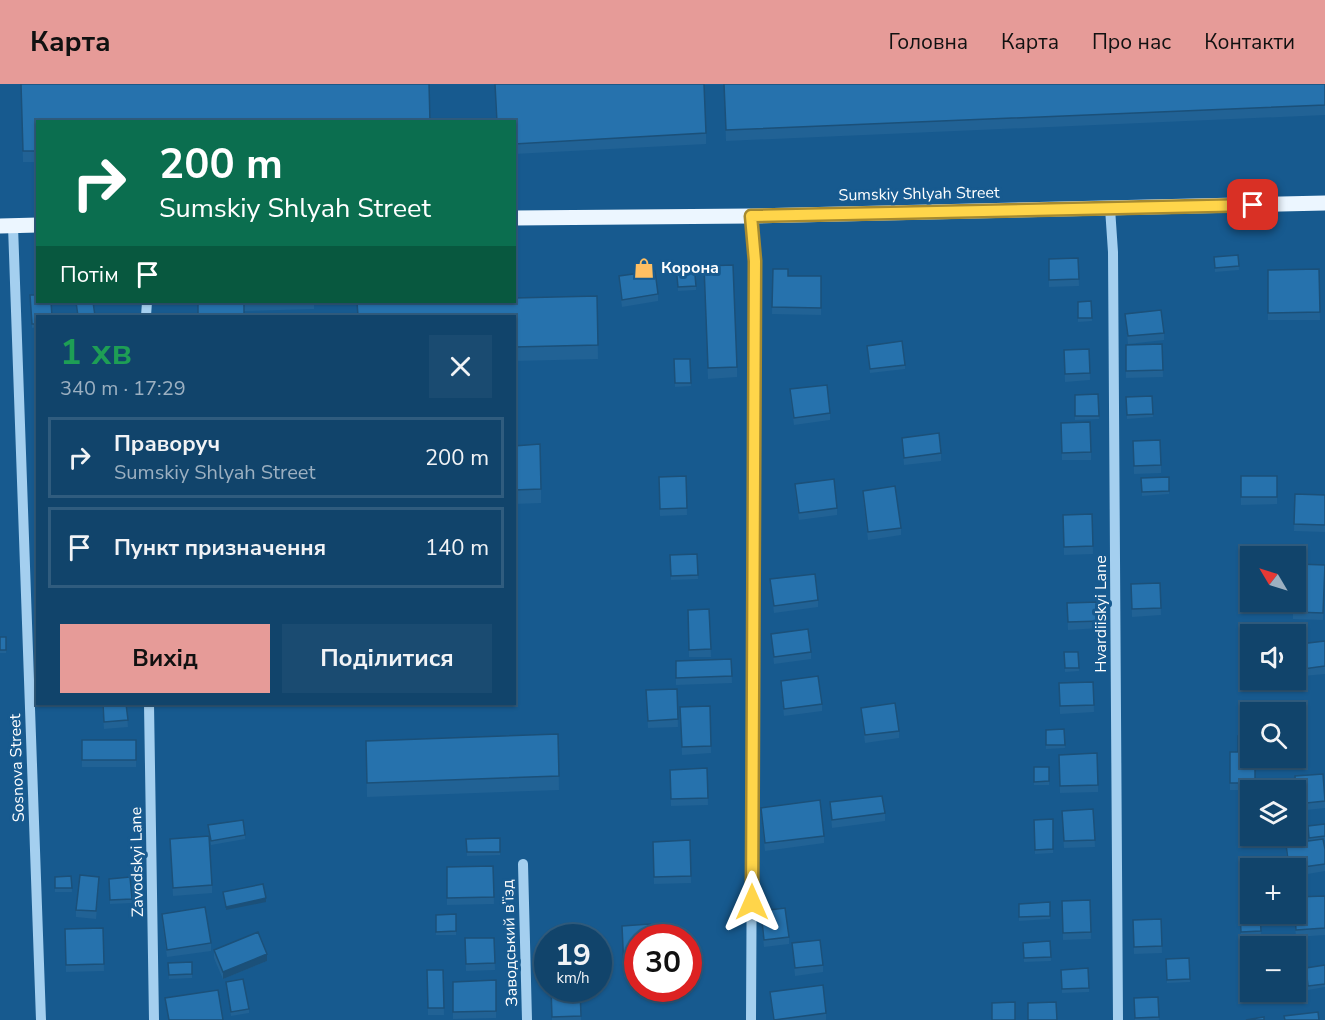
<!DOCTYPE html>
<html lang="uk">
<meta charset="utf-8">
<style>
body{margin:0;font-family:"Nunito Sans",sans-serif;background:#1a4b71;color:#f1f3f6;height:100vh;display:flex;flex-direction:column;font-size:22px;white-space:nowrap}
*{box-sizing:border-box;margin:0}
p{font-size:20px;color:#9cb0c1}
.icon{flex:none;width:33px;height:33px;fill:none;stroke:currentColor;stroke-width:2;stroke-linecap:round;stroke-linejoin:round}
.map{position:relative;flex:1;overflow:hidden}
.drawer{position:absolute;left:36px;top:231px;width:480px;height:390px;display:flex;flex-direction:column;background:#11446b;border-radius:0px;box-shadow:0 2px 4px #0004,0 0 0 2px #305c7e}
.drawer>*{flex:none}
.guide{position:absolute;left:36px;top:36px;width:480px;height:183px;border-radius:0px;box-shadow:0 2px 4px #0004,0 0 0 2px #305c7e;background:#0b6e4f;color:#fff;overflow:hidden}
.needle{width:39px;rotate:308deg}
.buttons{position:absolute;left:1240px;top:462px;display:grid;gap:12px}
.buttons a{display:grid;place-items:center;width:66px;height:66px;border-radius:0px;background:#11446b;box-shadow:0 2px 4px #0004,0 0 0 2px #305c7e;font-size:30px}
.speed{position:absolute;left:534px;top:840px;display:flex;gap:12px;font-size:30px;font-weight:700;text-align:center}
.speed>*{display:grid;place-content:center;width:78px;height:78px;border-radius:50%;background:#11446b;box-shadow:0 2px 4px #0004,0 0 0 2px #305c7e;line-height:1}
.speed small{font-size:15px;font-weight:400}
.speed .limit{border:9px solid #d22;background:#fff;color:#111}
.pin{position:absolute;display:grid;place-items:center;width:51px;height:51px;color:#fff;margin:-26px;border-radius:12px;box-shadow:0 3px 9px #0006}
.me{position:absolute;width:66px;margin:-33px;rotate:0deg;stroke-linejoin:round;filter:drop-shadow(0 0 4px #0008)}
.turn{display:flex;align-items:center;gap:21px;height:126px;padding:0 24px;font-size:27px}
.turn .icon{width:78px;height:78px;stroke-width:2.5}
.turn b{display:block;font-size:42px;line-height:51px}
.then{display:flex;align-items:center;height:57px;padding:0 24px;background:#0003;gap:12px;font-size:22px}
.round{display:grid;place-items:center;flex:none;width:63px;height:63px;border-radius:0px;background:#1a4b71}
.head{display:flex;align-items:center;justify-content:space-between;height:102px;padding:0 24px}
h1{font-size:36px;font-weight:700;line-height:45px;color:#1e9e55}
.cta{display:flex;gap:12px;margin-top:auto;padding:12px 24px}
.cta a{flex:1;height:69px;border-radius:0px;background:#e69b98;color:#111;font-size:24px;font-weight:700;line-height:69px;text-align:center}
.cta a+a{background:#1a4b71;color:#f1f3f6}
ul{padding:0;list-style:none}
li{display:flex;align-items:center;gap:18px;height:81px;margin:0 12px 9px;padding:0 12px;border:3px solid #305c7e;border-radius:0px}
li div{flex:1}
li b{display:block;font-size:22px}
li em{font-style:normal}
header{display:flex;align-items:center;gap:36px;box-sizing:border-box;height:84px;padding:0 30px;background:#e69b98;color:#111}
header strong{font-size:28px}
nav{display:flex;gap:33px;margin-inline-start:auto;font-size:21px}
.map>svg:first-child{display:block}
.lines{fill:none;stroke-linecap:round;stroke-linejoin:round}
.minor{stroke:#a4cfef;stroke-width:10}
.major{stroke:#ecf6ff;stroke-width:15}
.wall{fill:#216295}
.shaded-wall{fill:#1b5079}
.building{fill:#2672ad;stroke:#1b5079;stroke-width:1.5}
.route-casing{stroke:#a68a30;stroke-width:15}
.route{stroke:#ffd54a;stroke-width:10}
.labels{text-anchor:middle;dominant-baseline:central;stroke-width:6;stroke-linejoin:round;paint-order:stroke}
.street-label{font-size:16px;fill:#fff;stroke:#175a8f}
.poi-label{font-size:16px;font-weight:bold;fill:#fff;stroke:#175a8f;text-anchor:start}
</style>
<header>
<strong>Карта</strong>
<nav><a>Головна</a><a>Карта</a><a>Про нас</a><a>Контакти</a></nav>
</header>
<div class="map">
<svg width="1325" height="936" viewBox="0 0 1325 936">
<rect width="100%" height="100%" fill="#175a8f"/>
<g class="lines">
<path class="minor" d="M1110 124 1113 168 1118 936
M13 142 41 936
M146 232 147 218
M149 620 154 936
M523 780 527 936
M751 936 755 177 751 132"/>
<path class="major" d="M514 134 751 132 1325 119
M0 142 38 141"/>
</g>
<path class="wall" d="M21 0 38 38V78H23Z
M495 0 706 49V60L514 70V38H496Z
M724 0H1325V31L726 57Z
M1238 171 1239 186 1215 188 1214 173Z
M1078 174 1079 202 1049 203V175Z
M676 182 696 202V206L678 207Z
M773 185 788 192H821V231L772 230Z
M1319 185 1320 236H1268V186Z
M619 192 658 210V217L622 223 619 200Z
M704 193 737 283V293L708 295Z
M30 211 38 232V243L32 244Z
M597 212 598 275 514 277V232Z
M1091 217 1092 237 1078 238V218Z
M198 218H314V225L244 227Z
M1125 230 1164 249V256L1128 260Z
M1162 260 1163 293 1126 294V261Z
M867 262 905 281V285L870 289Z
M1089 265 1090 296 1065 298 1064 266Z
M674 275H690L691 302 675 303Z
M790 305 830 329V336L794 341 790 312Z
M1098 310 1099 335 1075 336V311Z
M1152 312 1153 333 1127 335 1126 313Z
M35 315H38V363H36Z
M1061 339 1091 368V376H1062Z
M902 354 941 369V377L904 381Z
M1133 357 1161 381V389L1134 390Z
M514 362 541 405V419L514 420Z
M686 392 687 431 660 432 659 393Z
M1241 392H1277V420L1241 421Z
M1169 393V410L1142 412 1141 394Z
M795 400 837 424V431L799 436 795 407Z
M863 407 901 444V451L868 456 863 414Z
M1295 410 1325 411V448L1294 447Z
M1092 430 1093 470 1064 471 1063 431Z
M697 470 698 495 671 496 670 471Z
M1325 481 1323 536 1293 535V528Z
M770 495 818 516V523L774 529Z
M1160 499 1161 531 1132 533 1131 500Z
M1099 518 1100 544 1068 546 1067 519Z
M709 525 711 573H689L688 526Z
M771 550 811 568V575L774 580Z
M0 553H6V569H0Z
M1325 557V590L1303 592 1300 560Z
M1064 568H1078L1079 587 1065 588Z
M731 575 732 599 676 601V577Z
M781 597 822 620V627L784 632 781 604Z
M1093 598 1094 628 1060 630 1059 599Z
M677 605 678 643 648 644 646 606Z
M102 620H126L128 643 104 645Z
M710 622 711 669 682 671 680 623Z
M861 624 899 647V654L865 659Z
M1064 645 1065 664 1046 665V646Z
M558 650 559 706 367 713 366 657Z
M1251 651V674H1255V706H1230V668H1238Z
M82 656H136V683H82Z
M1059 671 1098 701V708L1060 709Z
M1034 683 1049 697V701H1034Z
M707 684 708 721 671 722 670 686Z
M1295 692 1325 715V724L1297 727Z
M830 718 885 729V737L832 744Z
M761 724 824 752V759L765 767 761 731Z
M1093 725 1095 763 1064 764 1062 727Z
M1034 736 1053 765V769L1035 770Z
M1325 740V756H1324L1325 765V787L1296 792V784H1288L1286 768V760L1309 757 1308 742Z
M208 741 245 751V755L211 761Z
M500 754V771L467 772 466 755Z
M170 755 212 801V809L173 812Z
M690 756 691 799 654 800 653 758Z
M493 782 494 820 447 821V783Z
M71 792 72 808H55V793Z
M130 793 132 819 110 820 109 795Z
M1251 796V824L1243 825 1241 797Z
M99 801 96 835 76 833V826Z
M1325 812V851L1296 853 1294 830H1296Z
M1090 816 1091 855 1063 856 1062 817Z
M1050 818V835L1019 837V820Z
M761 827 789 853V860L764 863 761 834Z
M1240 829 1260 830 1261 850 1241 851Z
M162 830 211 859V867L167 873 162 837Z
M456 830V851H436V831Z
M1161 835 1162 869 1134 870 1133 836Z
M622 842 638 854V892L624 893Z
M103 844 104 887 66 888 65 845Z
M465 854H494L495 886 466 887Z
M1050 857 1051 877 1024 878 1023 859Z
M792 859 823 881V888L795 892Z
M214 866 267 877 223 895 214 874Z
M1189 874 1190 898 1167 899 1166 875Z
M192 878V894L169 895 168 879Z
M1325 881V903L1308 906 1306 884Z
M427 886H443L444 931H428Z
M1061 886 1089 904V908L1062 909Z
M496 896V934L453 935V898Z
M226 898 249 925V929L231 932Z
M551 904H580L581 936H552Z
M770 908 826 929V936H773Z
M1158 913 1159 936H1135L1134 914Z"/>
<path class="shaded-wall" d="M1280 752H1295L1280 755Z
M266 814V818L226 826V823Z
M267 870V877L223 895V888Z"/>
<path class="building" d="M21 0H429L430 38H38V67H23Z
M495 0H704L706 49 514 60V38H497Z
M724 0H1325V21L726 46Z
M1238 171 1239 182 1215 184 1214 173Z
M1078 174 1079 195 1049 196V175Z
M694 181 696 202 678 203 676 182Z
M733 181 737 283 708 284 704 182Z
M773 185H788V192H821V224L772 223Z
M1319 185 1320 228 1268 229V186Z
M655 187 658 210 622 216 619 192Z
M30 211H38V218H51L52 232H38V240H32Z
M597 212 598 261 514 263V232H358L357 218H514V214Z
M1091 217 1092 234H1078V218Z
M76 218H93L95 232H78Z
M198 218H314L244 220V232H198Z
M1161 226 1164 249 1128 252 1125 230Z
M902 257 905 281 870 285 867 262Z
M1162 260 1163 286 1126 287V261Z
M1089 265 1090 289 1065 290 1064 266Z
M674 275H690L691 299H675Z
M827 301 830 329 794 334 790 305Z
M1098 310 1099 332H1075V311Z
M1152 312 1153 330 1127 331 1126 313Z
M35 315H38V356H36Z
M1090 338 1091 368 1062 369 1061 339Z
M939 349 941 369 904 374 902 354Z
M1160 356 1161 381 1134 382 1133 357Z
M540 360 541 405 514 406V362Z
M686 392 687 424 660 425 659 393Z
M1241 392H1277V413H1241Z
M1169 393V407L1142 408 1141 394Z
M834 395 837 424 799 429 795 400Z
M895 402 901 444 868 448 863 407Z
M1295 410 1325 411V441L1294 440Z
M1092 430 1093 462 1064 463 1063 431Z
M697 470 698 491 671 492 670 471Z
M1247 473H1251V491Z
M1296 480 1325 481 1323 529 1293 528V518H1296Z
M815 490 818 516 774 522 770 495Z
M1160 499 1161 524 1132 525 1131 500Z
M1099 518 1100 537 1068 538 1067 519Z
M709 525 711 565 689 566 688 526Z
M808 545 811 568 774 573 771 550Z
M0 553H6V566H0Z
M1325 557V582L1303 585 1300 560Z
M1064 568H1078L1079 584H1065Z
M731 575 732 592 676 594V577Z
M818 592 822 620 784 625 781 597Z
M1093 598 1094 621 1060 622 1059 599Z
M677 605 678 635 648 637 646 606Z
M895 619 899 647 865 651 861 624Z
M103 620H126L128 636 104 638Z
M710 622 711 662 682 663 680 623Z
M1064 645 1065 661H1046V646Z
M558 650 559 692 367 699 366 657Z
M1251 651V667L1238 668V652Z
M82 656H136V676H82Z
M1230 668H1251V674H1255V699H1230Z
M1097 669 1098 701 1060 702 1059 671Z
M1034 683H1049V697L1034 698Z
M707 684 708 714 671 715 670 686Z
M1323 690 1325 717 1297 720 1295 692Z
M882 712 885 729 832 736 830 718Z
M820 716 824 752 765 759 761 724Z
M1093 725 1095 756 1064 757 1062 727Z
M1053 735V765L1035 766 1034 736Z
M1296 735 1299 747H1296Z
M243 736 245 751 211 757 208 741Z
M1325 740V752L1309 754 1308 742Z
M209 752 212 801 173 804 170 755Z
M500 754V768H467L466 755Z
M1323 755 1325 765V780L1296 784H1289L1286 760Z
M690 756 691 792 654 793 653 758Z
M493 782 494 813 447 814V783Z
M80 791 99 793 96 827 76 826Z
M71 792 72 804H55V793Z
M130 793 132 815 110 816 109 795Z
M1251 796V820L1243 821 1241 797Z
M263 800 266 814 226 823 223 808Z
M1325 812V844L1296 846 1295 830H1296V813Z
M1090 816 1091 848 1063 849 1062 817Z
M1050 818V832L1019 833V820Z
M205 823 211 859 167 866 162 830Z
M785 824 789 853 764 856 761 827Z
M1240 829 1260 830 1261 847 1241 848Z
M456 830V847L436 848V831Z
M1161 835 1162 862 1134 863 1133 836Z
M650 840 651 854H638V885H624L622 842Z
M103 844 104 880 66 881 65 845Z
M258 848 267 870 223 888 214 866Z
M465 854H494L495 879 466 880Z
M820 856 823 881 795 884 792 859Z
M1050 857 1051 873 1024 874 1023 859Z
M1189 874 1190 895 1167 896 1166 875Z
M192 878V890L169 891 168 879Z
M1325 881V900L1308 902 1306 884Z
M1088 884 1089 904 1062 905 1061 886Z
M427 886H443L444 924H428Z
M243 895 249 925 231 928 226 898Z
M496 896V927L453 928V898Z
M823 901 826 929 774 936 770 908Z
M551 904H580L581 932 552 933Z
M218 906 223 936H169L165 914Z
M1158 913 1159 933 1135 934 1134 914Z
M1015 918V936H992V919Z
M1056 918 1057 936H1028V919Z
M1318 928 1319 936H1285L1284 932Z
M1264 933V936H1246Z"/>
<g class="lines">
<g class="route-casing">
<path id="route" d="M752 818 755 177 751 132 1253 121"/>
</g>
<use href="#route" class="route"/>
</g>
<defs>
<g id="shop-bare" transform="scale(1.62)"><path d="M-5-2.5h2.3a2.7 3.5 0 0 1 5.4 0H5L5.5 6h-11ZM-1.5-2.5h3a1.5 2.3 0 0 0-3 0Z" fill="#ffbf62" stroke="#175a8f" stroke-width="2.5" paint-order="stroke"/></g>
</defs>
<g fill-rule="evenodd">
<use href="#shop-bare" x="644" y="184"/>
</g>
<g class="labels">
<g class="street-label">
<text transform="translate(919 110) rotate(-1)">Sumskiy Shlyah Street</text>
<text transform="translate(1101 530) rotate(-90)">Hvardiiskyi Lane</text>
<text transform="translate(17 684) rotate(-92)">Sosnova Street</text>
<text transform="translate(137 778) rotate(-91)">Zavodskyi Lane</text>
<text transform="translate(510 859) rotate(-92)">Заводський в’їзд</text>
</g>
<g class="poi-label">
<text x="661" y="184">Корона</text>
</g>
</g>
</svg>
<div class="buttons">
<a><svg class="needle" viewBox="-14 -14 28 28"><path d="M0-13l5 13h-10z" fill="#e53935"/><path d="M0 13l5-13h-10z" fill="#9cb0c1"/></svg></a>
<a><svg class="icon" aria-label="sound" viewBox="0 0 24 24"><path d="M4 9h4l5-4v14l-5-4H4zM17 9q2 3 0 6"/></svg></a>
<a><svg class="icon" aria-label="search" viewBox="0 0 24 24"><circle cx="10" cy="10" r="6"/><path d="M15 15l6 6"/></svg></a>
<a><svg class="icon" aria-label="layers" viewBox="0 0 24 24"><path d="M12 4l9 5-9 5-9-5zM3 14l9 5 9-5"/></svg></a>
<a>+</a>
<a>−</a>
</div>
<div class="speed"><div>19<small>km/h</small></div><div class="limit">30</div></div>
<div class="pin" style="left:1253px;top:121px;background:#d93025"><svg class="icon" aria-label="arrive" viewBox="0 0 24 24"><path d="M6 21V4h12l-3 4 3 4H6"/></svg></div>
<svg class="me" style="left:752px;top:818px" viewBox="-20 -20 40 40"><path d="M0-17L14 15 0 8-14 15z" fill="#ffd54a" stroke="#fff" stroke-width="4"/></svg>
<div class="guide">
<div class="turn"><svg class="icon" aria-label="right" viewBox="0 0 24 24"><path d="M7 20v-9h11M14 6l5 5-5 5"/></svg><div><b>200 m</b>Sumskiy Shlyah Street</div></div>
<div class="then">Потім<svg class="icon" aria-label="arrive" viewBox="0 0 24 24"><path d="M6 21V4h12l-3 4 3 4H6"/></svg></div>
</div>
<section class="drawer">
<div class="head"><div><h1>1 хв</h1><p>340 m · 17:29</p></div><a class="round"><svg class="icon" aria-label="close" viewBox="0 0 24 24"><path d="M6 6l12 12M18 6L6 18"/></svg></a></div>
<ul>
<li><svg class="icon" aria-label="right" viewBox="0 0 24 24"><path d="M7 20v-9h11M14 6l5 5-5 5"/></svg><div><b>Праворуч</b><p>Sumskiy Shlyah Street</p></div><em>200 m</em></li>
<li><svg class="icon" aria-label="arrive" viewBox="0 0 24 24"><path d="M6 21V4h12l-3 4 3 4H6"/></svg><div><b>Пункт призначення</b></div><em>140 m</em></li>
</ul>
<div class="cta"><a>Вихід</a><a>Поділитися</a></div>
</section>
</div>
